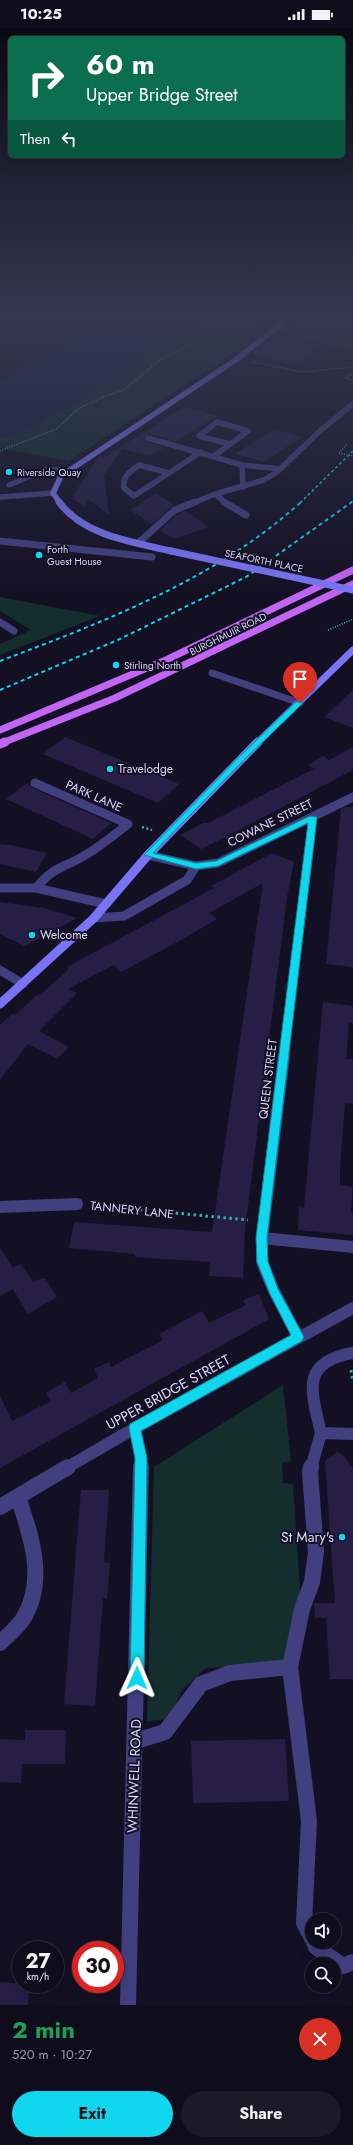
<!DOCTYPE html>
<meta charset="utf-8">
<style>
body{margin:0;font-family:Jost,sans-serif;background:#1d1a28;color:#f1f3f6;height:100vh;display:flex;flex-direction:column;font-size:15px;white-space:nowrap}
*{box-sizing:border-box;margin:0}
p{font-size:13px;color:#9b9ba3}
.icon{flex:none;width:22px;height:22px;fill:none;stroke:currentColor;stroke-width:2;stroke-linecap:round;stroke-linejoin:round}
.map{position:relative;height:1977px;overflow:hidden}
.drawer{display:flex;flex-direction:column;background:#0f0c1b;flex:1}
.drawer>*{flex:none}
.guide{position:absolute;left:8px;top:8px;width:337px;height:122px;border-radius:6px;box-shadow:0 4px 16px #0002,0 0 0 1px #2f2c3a;background:#0b6e4f;color:#fff;overflow:hidden}
.fabs{position:absolute;left:305px;top:1885px;display:grid;gap:8px}
.fabs a{display:grid;place-items:center;width:36px;height:36px;border-radius:50%;background:#0f0c1b;box-shadow:0 4px 16px #0002,0 0 0 1px #2f2c3a;font-size:20px}
.speed{position:absolute;left:12px;top:1913px;display:flex;gap:8px;font-size:20px;font-weight:700;text-align:center}
.speed>*{display:grid;place-content:center;width:52px;height:52px;border-radius:50%;background:#0f0c1b;box-shadow:0 4px 16px #0002,0 0 0 1px #2f2c3a;line-height:1}
.speed small{font-size:10px;font-weight:400}
.speed .limit{border:6px solid #d22;background:#fff;color:#111}
.pin{position:absolute;display:grid;place-items:center;width:34px;height:34px;color:#fff;margin:-41px -17px;border-radius:50% 50% 50% 0;rotate:-45deg;box-shadow:0 0 4px #0007}
.pin .icon{rotate:45deg}
.me{position:absolute;width:44px;margin:-22px;rotate:1deg;stroke-linejoin:round;filter:drop-shadow(0 0 3px #0008)}
.turn{display:flex;align-items:center;gap:14px;height:84px;padding:0 12px;font-size:18px}
.turn .icon{width:52px;height:52px;stroke-width:2.5}
.turn b{display:block;font-size:28px;line-height:34px}
.then{display:flex;align-items:center;height:38px;padding:0 12px;background:#0003;gap:8px;font-size:15px}
.round{display:grid;place-items:center;flex:none;width:42px;height:42px;border-radius:21px;background:#1d1a28}
.summary{display:flex;align-items:center;justify-content:space-between;height:68px;padding:0 12px}
h1{font-size:24px;font-weight:700;line-height:30px;color:#1e9e55}
.action{display:flex;gap:8px;margin-top:auto;padding:8px 12px}
.action a{flex:1;height:46px;border-radius:24px;background:#10d6ee;color:#111;font-size:16px;font-weight:700;line-height:46px;text-align:center}
.action a+a{background:#1d1a28;color:#f1f3f6}
.status{display:flex;justify-content:space-between;align-items:center;height:28px;padding:0 20px;background:#0f0c1b;direction:ltr}
.status svg{height:11px;fill:currentColor}
.map>svg:first-child{display:block}
.green{fill:#142e2d}
.water{fill:#0e2040}
.building{fill:#261e44}
.lines{fill:none;stroke-linecap:round;stroke-linejoin:round}
.path-far2{stroke:#38afa9;stroke-width:1.5;stroke-dasharray:1 1.5;stroke-linecap:butt}
.path-far1{stroke:#38afa9;stroke-width:2.5;stroke-dasharray:2 2.5;stroke-linecap:butt}
.path{stroke:#38afa9;stroke-width:3;stroke-dasharray:2.5 3.5;stroke-linecap:butt}
.lane-far4{stroke:#423f80;stroke-width:5.5}
.lane-far3{stroke:#423f80;stroke-width:7}
.lane-far2{stroke:#423f80;stroke-width:9}
.lane-far1{stroke:#423f80;stroke-width:12}
.lane{stroke:#423f80;stroke-width:16}
.street-far4{stroke:#423f80;stroke-width:5.5}
.street-far3{stroke:#423f80;stroke-width:7}
.street-far2{stroke:#423f80;stroke-width:9}
.street-far1{stroke:#423f80;stroke-width:12}
.street{stroke:#423f80;stroke-width:16}
.secondary-far2{stroke:#7974f5;stroke-width:5.5}
.secondary-far1{stroke:#7974f5;stroke-width:7}
.secondary{stroke:#7974f5;stroke-width:9}
.primary-far1{stroke:#c065f4;stroke-width:7}
.primary{stroke:#c065f4;stroke-width:9}
.rail-far1{stroke:#10d6ee;stroke-width:1.5;stroke-dasharray:3 2.5;stroke-linecap:butt}
.rail{stroke:#10d6ee;stroke-width:2;stroke-dasharray:4 3.5;stroke-linecap:butt}
.path-bridge{stroke:#38afa9;stroke-width:1.5;stroke-dasharray:1 1.5;stroke-linecap:butt}
.secondary-bridge{stroke:#7974f5;stroke-width:7}
.route{fill:#10d6ee;stroke:#0a8b9b}
.poi-dot{fill:#10d6ee;stroke:#141024;stroke-width:1.5}
.labels{text-anchor:middle;dominant-baseline:central;stroke-width:4;stroke-linejoin:round;paint-order:stroke}
.far-poi-label{font-size:10px;fill:#dbd7fc;stroke:#141024;text-anchor:start}
.far-street-label{font-size:10px;fill:#dbd7fc;stroke:#141024}
.poi-label{font-size:12px;fill:#dbd7fc;stroke:#141024;text-anchor:start}
.street-label{font-size:12px;fill:#dbd7fc;stroke:#141024}
.near-street-label{font-size:14px;fill:#dbd7fc;stroke:#141024}
.near-poi-label{font-size:14px;fill:#dbd7fc;stroke:#141024;text-anchor:end}
</style>
<div class="status"><b>10:25</b><svg viewBox="0 0 49 12"><path d="M0 12V9h3v3zM5 12V6h3v6zM10 12V3h3v9zM15 12V0h3v12zM26 1h20v11H26zM47 4h2v5h-2z"/></svg></div>
<div class="map">
<svg width="353" height="1977" viewBox="0 0 353 1977">
<rect width="100%" height="100%" fill="#141024"/>
<path class="green" d="M204 291H264L255 302 264 305 69 433 0 420V410L30 400 104 358 161 315Z
M300 291H353V323L279 304Z
M0 569 100 588 0 627V616L31 602 0 583Z
M283 1357 291 1433 282 1435 283 1455 293 1456 301 1576 292 1589 284 1633 271 1637 206 1640 182 1662 173 1681 165 1691 147 1694 154 1439Z"/>
<path class="water" d="M98 291H204L161 315 104 358 30 400 0 410V354L57 322Z"/>
<path class="building" d="M284 308 321 318 293 337 252 325 272 309 278 311Z
M185 379 218 388 175 413 149 406 145 407V413L165 419 150 428 122 421 104 447 109 487 88 471 84 478 72 470 98 429 102 426V430Z
M274 401 302 409 264 434 235 426Z
M156 465 174 477 152 496 130 482Z
M185 483 209 499 174 511 160 502 178 486Z
M353 662V700L324 689Z
M65 709 179 756 158 775 43 726Z
M353 719V742L231 806 201 821 180 807 203 795H208L314 741 308 737 323 728 329 732Z
M27 755 33 760 111 795 93 811 6 771Z
M347 779H353V939L326 936 341 781Z
M0 816 10 817 47 825 36 844 0 836Z
M272 825 294 834 287 869 245 1202 243 1250 209 1248 210 1234 135 1229V1226L69 1220 74 1194 212 1204 263 855 209 885 217 891 183 911 121 944 114 937 68 961 77 965 39 1003 69 1019 57 1031 28 1016 0 1052V997L13 985 15 987 38 966 40 967 69 941 67 939 214 860 211 858Z
M0 874 44 880 77 890 25 918 0 906Z
M323 974 353 978V995L349 994 346 1031H353V1076L345 1075 340 1139V1157L353 1159 351 1184H353V1207L298 1202 299 1179 304 1180Z
M0 1219 13 1240 21 1236 33 1253 45 1250 57 1269 28 1286 13 1261 0 1268Z
M259 1266 269 1291 0 1440V1368L12 1393 51 1373 46 1365 65 1354 71 1365 98 1350 94 1341 109 1334 111 1339 163 1312 159 1306 202 1283 209 1295 246 1277 243 1272Z
M337 1424 344 1428 353 1440V1651H330L326 1590H315L314 1575H335L325 1433Z
M81 1462H109L104 1534 110 1535 107 1570H103L95 1678 64 1676Z
M25 1702H66L65 1736H22L21 1755 0 1754V1711L25 1712Z
M285 1711 289 1773 193 1775 191 1713Z
M0 1954 29 1956 28 1977H0Z"/>
<g class="lines">
<path class="path-far2" d="M330 291 343 296 353 310
M253 334 302 344 353 339
M345 350 353 345
M345 350 353 352
M0 423 56 401 78 381 103 369 124 362 161 331 180 322 228 291
M339 425 347 416
M328 602 353 591"/>
<path class="path-far1" d="M142 799 152 802"/>
<path class="path" d="M92 1177 248 1192
M351 1342 353 1354"/>
<path class="lane-far4" d="M9 457 47 441 68 443"/>
<path class="lane-far3" d="M0 594 14 603
M212 645 300 675"/>
<path class="lane-far2" d="M0 942 23 956"/>
<path class="lane-far1" d="M262 1210 353 1219
M321 1405C311 1363 300 1334 353 1325
M311 1440 321 1405 353 1406"/>
<path class="lane" d="M290 1639 302 1581 312 1554 316 1524 310 1444 311 1439
M136 1713 165 1704 201 1656 230 1645 290 1639 309 1793 304 1895 312 1910
M314 1914 316 1919 343 1938 353 1934"/>
<path class="street-far4" d="M148 410 242 437 243 459
M230 416 199 408 217 394 248 403
M214 428 248 403
M242 437 281 441
M169 445 139 437C130 444 122 448 124 460L134 468 201 424
M215 466 226 475
M0 469 53 465
M193 475 215 466 264 452 277 444 321 402 353 376"/>
<path class="street-far3" d="M224 474 246 487
M0 513 152 529
M138 515 175 482 195 474"/>
<path class="street-far2" d="M35 755 128 796C115 806 102 817 87 826 65 840 55 837 36 860
M148 827 196 838 218 835 353 769
M0 860H36L106 876
M94 890 124 888 187 852 196 838
M284 1029 313 789"/>
<path class="street-far1" d="M284 1028 262 1210V1234L274 1263 298 1309
M0 1179 77 1176
M135 1400 141 1430V1440
M66 1440 135 1400 353 1280"/>
<path class="street" d="M0 1479 68 1439
M0 1615C8 1607 17 1600 23 1591 47 1552 31 1508 18 1469
M128 1977 141 1439"/>
<path class="secondary-far2" d="M60 475 53 465 61 448 237 331 287 291"/>
<path class="secondary-far1" d="M59 474C84 508 133 514 171 523
M257 715 353 622"/>
<path class="secondary" d="M0 976 94 890 148 827 258 714"/>
<path class="primary-far1" d="M0 702 166 632 353 542
M2 715 115 670 353 556"/>
<path class="primary" d="M0 716 5 714"/>
<path class="rail-far1" d="M300 475 353 423
M350 475 353 473"/>
<path class="rail" d="M0 633C106 593 216 551 301 474
M0 662 120 611 246 549 352 474"/>
<path class="path-bridge" d="M339 425 353 428"/>
<path class="secondary-bridge" d="M171 523 353 562"/>
</g>
<linearGradient id="sky" x2="0" y2="1"><stop stop-color="#0b0914"/><stop offset="0.51" stop-color="#343750"/><stop offset="1" stop-color="#343750" stop-opacity="0"/></linearGradient>
<rect width="353" height="567" fill="url(#sky)"/>
<path class="route" d="M297 673 303 675 243 733 153 825 196 835 216 833 310 788 317 789 267 1210 268 1234 278 1261 304 1309 302 1313 141 1403 147 1430 144 1650 142 1655 137 1657 132 1655 130 1650 135 1430 129 1400 130 1396 291 1307 270 1266 257 1234 256 1210 308 795 218 838 196 841 144 827 238 730Z"/>
<g class="poi-dot">
<circle cx="9" cy="444" r="4"/>
<circle cx="39" cy="527" r="4"/>
<circle cx="116" cy="637" r="4"/>
<circle cx="110" cy="741" r="4"/>
<circle cx="32" cy="907" r="4"/>
<circle cx="342" cy="1509" r="4"/>
</g>
<g class="labels">
<g class="far-poi-label">
<text x="17" y="444">Riverside Quay</text>
<text x="47" y="521">Forth<tspan x="47" dy="12">Guest House</tspan></text>
<text x="124" y="637">Stirling North</text>
</g>
<g class="far-street-label">
<text transform="translate(264 533) rotate(12)">SEAFORTH PLACE</text>
<text transform="translate(228 606) rotate(-26)">BURGHMUIR ROAD</text>
</g>
<g class="poi-label">
<text x="118" y="741">Travelodge</text>
<text x="40" y="907">Welcome</text>
</g>
<g class="street-label">
<text transform="translate(94 768) rotate(24)">PARK LANE</text>
<text transform="translate(270 795) rotate(-26)">COWANE STREET</text>
<text transform="translate(268 1051) rotate(-83)">QUEEN STREET</text>
<text transform="translate(132 1182) rotate(6)">TANNERY LANE</text>
</g>
<g class="near-street-label">
<text transform="translate(168 1364) rotate(-29)">UPPER BRIDGE STREET</text>
<text transform="translate(134 1748) rotate(-88)">WHINWELL ROAD</text>
</g>
<g class="near-poi-label">
<text x="334" y="1509">St Mary's</text>
</g>
</g>
</svg>
<div class="fabs">
<a><svg class="icon" aria-label="sound" viewBox="0 0 24 24"><path d="M4 9h4l5-4v14l-5-4H4zM17 9q2 3 0 6"/></svg></a>
<a><svg class="icon" aria-label="search" viewBox="0 0 24 24"><circle cx="10" cy="10" r="6"/><path d="M15 15l6 6"/></svg></a>
</div>
<div class="speed"><div>27<small>km/h</small></div><div class="limit">30</div></div>
<div class="pin" style="left:300px;top:675px;background:#d93025"><svg class="icon" aria-label="arrive" viewBox="0 0 24 24"><path d="M6 21V4h12l-3 4 3 4H6"/></svg></div>
<svg class="me" style="left:137px;top:1650px" viewBox="-20 -20 40 40"><path d="M0-17L14 15 0 8-14 15z" fill="#10d6ee" stroke="#fff" stroke-width="4"/></svg>
<div class="guide">
<div class="turn"><svg class="icon" aria-label="right" viewBox="0 0 24 24"><path d="M7 20v-9h11M14 6l5 5-5 5"/></svg><div><b>60 m</b>Upper Bridge Street</div></div>
<div class="then">Then<svg class="icon" aria-label="left" viewBox="0 0 24 24"><path d="M17 20v-9H6M10 6l-5 5 5 5"/></svg></div>
</div>
</div>
<section class="drawer">
<div class="summary"><div><h1>2 min</h1><p>520 m · 10:27</p></div><a class="round" style="background:#d93025;color:#fff"><svg class="icon" aria-label="close" viewBox="0 0 24 24"><path d="M6 6l12 12M18 6L6 18"/></svg></a></div>
<div class="action"><a>Exit</a><a>Share</a></div>
</section>
